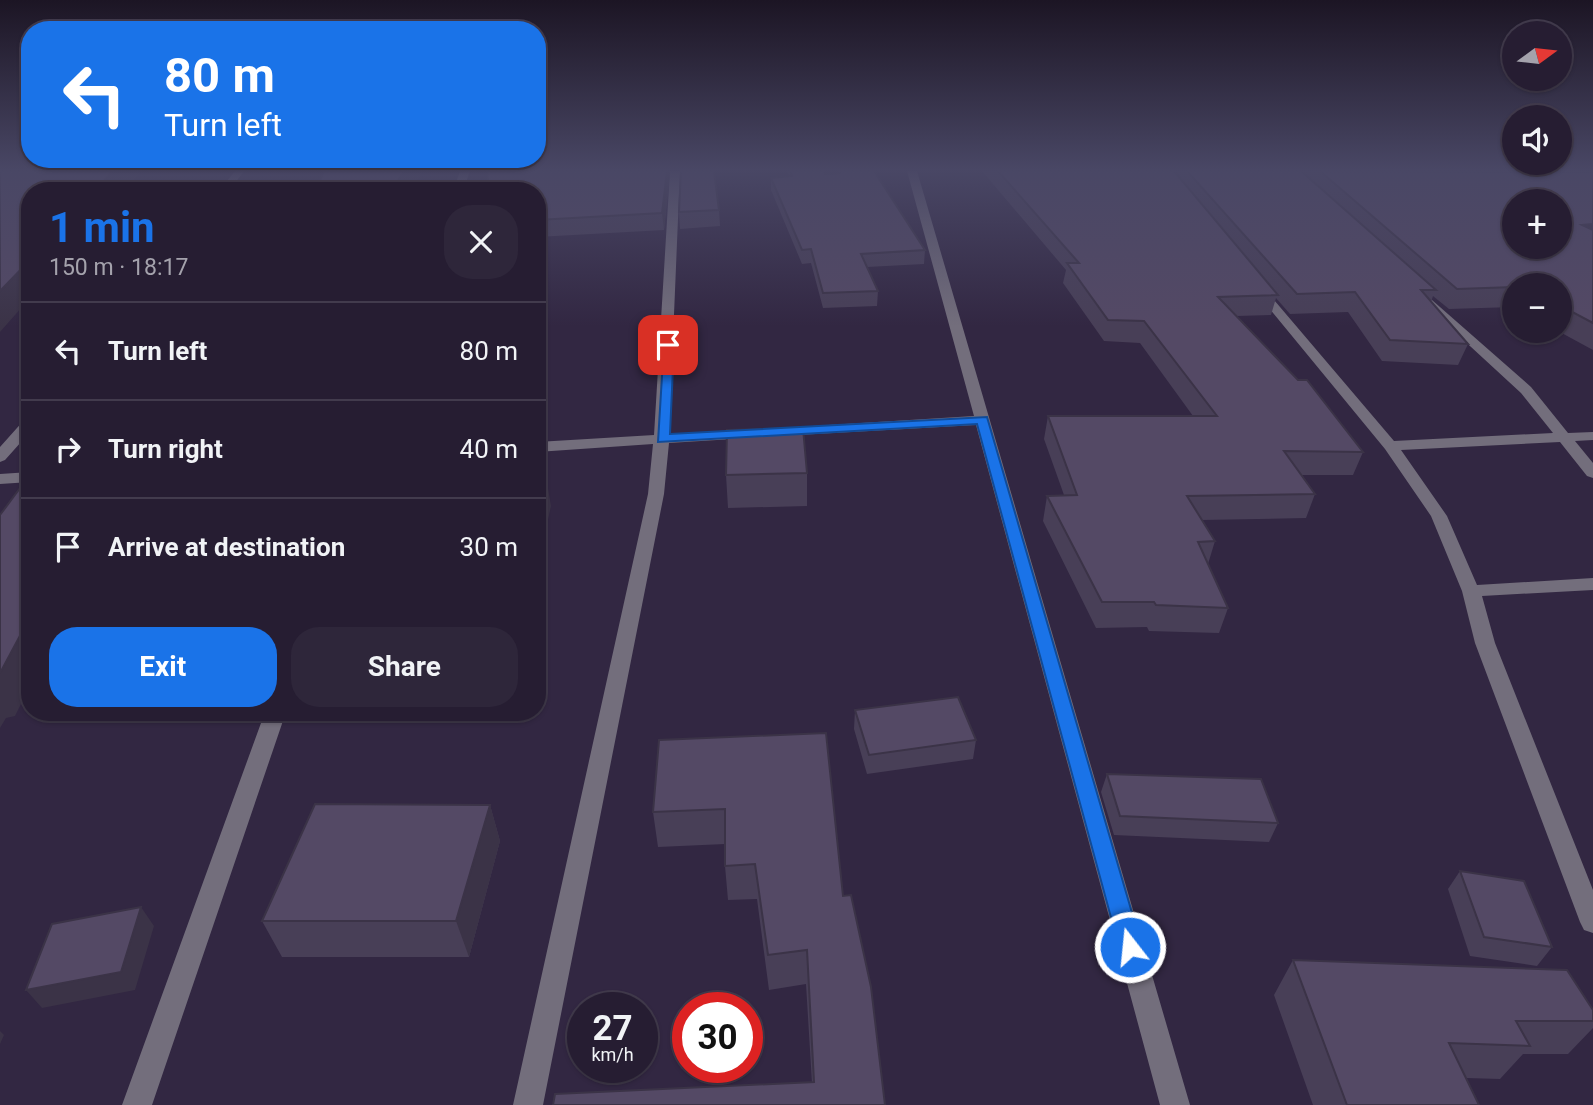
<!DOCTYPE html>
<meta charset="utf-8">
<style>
body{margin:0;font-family:Roboto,sans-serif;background:#2e263a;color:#f1f3f6;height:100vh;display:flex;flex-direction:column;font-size:26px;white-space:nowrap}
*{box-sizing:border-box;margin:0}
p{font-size:23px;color:#a4a2ac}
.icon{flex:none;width:38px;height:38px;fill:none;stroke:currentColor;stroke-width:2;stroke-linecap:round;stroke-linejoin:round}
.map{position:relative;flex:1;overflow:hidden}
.panel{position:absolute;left:21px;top:182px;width:525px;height:539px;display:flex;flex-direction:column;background:#261d32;border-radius:28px;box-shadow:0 2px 5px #0004,0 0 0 2px #423b4d}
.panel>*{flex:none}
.guide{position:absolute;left:21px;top:21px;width:525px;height:147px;border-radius:28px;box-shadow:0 2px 5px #0004,0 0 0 2px #423b4d;background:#1a73e8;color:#fff;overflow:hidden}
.needle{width:46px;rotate:75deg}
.tools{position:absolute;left:1502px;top:21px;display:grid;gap:14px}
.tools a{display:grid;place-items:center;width:70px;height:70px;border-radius:50%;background:#261d32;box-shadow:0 2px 5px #0004,0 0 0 2px #423b4d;font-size:35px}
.speed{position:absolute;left:567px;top:992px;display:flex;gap:14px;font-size:35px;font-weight:700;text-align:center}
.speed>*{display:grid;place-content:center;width:91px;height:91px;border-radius:50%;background:#261d32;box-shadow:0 2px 5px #0004,0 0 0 2px #423b4d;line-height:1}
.speed small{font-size:18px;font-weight:400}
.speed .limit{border:10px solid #d22;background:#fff;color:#111}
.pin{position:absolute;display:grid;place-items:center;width:60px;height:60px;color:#fff;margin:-30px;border-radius:14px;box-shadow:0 4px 10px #0006}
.me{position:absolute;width:77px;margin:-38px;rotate:344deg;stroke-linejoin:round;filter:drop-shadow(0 0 5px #0008)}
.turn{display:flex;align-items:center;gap:24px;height:147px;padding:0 28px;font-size:32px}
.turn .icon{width:91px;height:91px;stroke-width:2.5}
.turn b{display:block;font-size:49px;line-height:60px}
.round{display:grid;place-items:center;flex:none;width:74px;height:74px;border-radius:28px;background:#2e263a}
.summary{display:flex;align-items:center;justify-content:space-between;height:119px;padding:0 28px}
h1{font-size:42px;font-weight:700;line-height:52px;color:#1a73e8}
.button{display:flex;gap:14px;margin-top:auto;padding:14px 28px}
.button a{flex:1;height:80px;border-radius:28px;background:#1a73e8;color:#fff;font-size:28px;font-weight:700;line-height:80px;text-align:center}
.button a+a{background:#2e263a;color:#f1f3f6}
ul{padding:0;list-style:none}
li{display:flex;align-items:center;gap:21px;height:98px;padding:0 28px;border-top:2px solid #423b4d}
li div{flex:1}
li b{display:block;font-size:26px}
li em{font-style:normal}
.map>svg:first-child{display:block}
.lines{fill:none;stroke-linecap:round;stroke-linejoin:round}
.minor{fill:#736e7c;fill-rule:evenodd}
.wall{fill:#483f57}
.shaded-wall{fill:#3b3347}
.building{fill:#544965;stroke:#3b3347;stroke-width:2;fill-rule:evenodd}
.route{fill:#1a73e8;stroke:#114b97;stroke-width:2}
</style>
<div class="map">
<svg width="1593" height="1105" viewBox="0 0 1593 1105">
<rect width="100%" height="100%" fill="#322742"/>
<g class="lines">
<path class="minor" d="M235 171H244L229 191H219Z
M460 171H470L463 191H453Z
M670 171H680L669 434 749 430 756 434 749 438 669 443 664 494 543 1105H513L648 494 653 444 537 452V442L654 435Z
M907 171H917L1190 1105H1160L976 425 780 436 773 432 780 428 974 416Z
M1255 287H1263L1394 441 1553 433 1521 393 1420 300V294L1424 293 1531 387 1568 433 1593 432V440L1575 441 1593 463V478L1587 476 1560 442 1401 450 1447 516 1477 585 1593 578V590L1482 596 1495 643 1593 890V933L1584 930 1580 922 1475 643 1462 591 1431 516 1385 449 1255 291Z
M30 418V432L5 460 0 462V447L25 419Z
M30 472V482L0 484V474Z
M265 712H286L152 1105H122Z"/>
</g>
<path class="wall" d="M670 171 664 230 537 237V191Z
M787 171H824L825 174 925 250 924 264 867 267 878 291 877 306 823 308 811 263 802 264 771 190V178L789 177Z
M982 171H1593V350L1558 331H1559V285H1514V307L1449 309 1433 296 1431 302 1468 344 1458 365 1382 361 1348 312 1290 314 1276 298 1271 315 1237 316 1363 452 1353 475H1302L1315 494 1306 518 1202 520 1215 541 1208 564 1228 608 1219 633 1149 631 1147 627 1096 628 1043 521 1047 496 1064 495 1044 439 1048 416H1193L1140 343 1104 341 1063 283 1066 270Z
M719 210 720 226 680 229 679 212Z
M807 473V506L728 508 726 475Z
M855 710 976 740 973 759 867 774 854 729Z
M659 740 843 896 885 1105 812 1083 806 984 769 990 757 899 728 900 725 866V844L658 847 653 812Z
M1107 774 1278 823 1269 842 1114 835 1101 792Z
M490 805 500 841 469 957H282L262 921Z
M1460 871 1552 947 1537 966 1470 956 1448 889Z
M1293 960 1593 1010V1028L1568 1054H1523L1500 1079 1466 1078 1479 1105H1313L1274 995Z"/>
<path class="shaded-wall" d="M113 171H139L140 173 124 191H95Z
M404 171H423L411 191H392Z
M667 171H670L664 230 662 213Z
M1593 224V241L1582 225Z
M30 260V298L0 332V291Z
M546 476 551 506 540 556 537 544V511Z
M30 617V686L15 716 6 718 0 728V673Z
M490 805 500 841 469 957 456 921Z
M141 907 154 926 135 990 42 1008 26 990Z
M0 1031 4 1035 0 1044Z"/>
<path class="building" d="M0 171H113L95 191H30V260L0 291Z
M324 171H404L392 191H316Z
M487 171H667L662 213 537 220V191H489Z
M681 171H714L719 210 679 212Z
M790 171H824L825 174 840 173V171H874L925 250 861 254 878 291 823 293 811 249 802 250 771 178 792 176Z
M998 171H1174L1278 295 1218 297 1298 380H1307L1363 452 1284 451 1315 494 1187 496 1215 541 1198 542 1228 608 1156 605 1154 602H1102L1047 496 1077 495 1048 416H1217L1144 321 1108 320 1067 263H1079Z
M1187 171H1301L1436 290H1421L1468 344 1390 340 1355 292 1297 294Z
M1320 171 1593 172V224L1582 225 1593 230V323L1559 305V285H1514V287L1457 289ZM1514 201H1559V247H1514Z
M803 428 807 473 726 475 727 430Z
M29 476H30V617L0 673V515Z
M537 476H546L537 511Z
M958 697 976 740 869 755 855 710Z
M826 733 843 896 851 895 871 987 885 1105H553L555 1094 814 1082 807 950 768 955 755 864 725 866V809L653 812 659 740Z
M1107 774 1261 779 1278 823 1120 816Z
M315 804 490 805 456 921H262Z
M1460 871 1524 881 1552 947 1484 937Z
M141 907 121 972 26 990 52 924Z
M1293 960 1567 970 1593 1010V1021H1516L1530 1046 1449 1043 1479 1105H1347Z"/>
<linearGradient id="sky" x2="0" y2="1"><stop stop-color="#1c1524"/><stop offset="0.52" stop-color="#494765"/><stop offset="1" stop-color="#494765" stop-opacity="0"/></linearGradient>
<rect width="1593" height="326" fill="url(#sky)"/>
<path class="route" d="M664 343 674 345 670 434 987 417 1142 947 1139 955 1130 958 1122 955 1119 947 977 424 658 442Z"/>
</svg>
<div class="tools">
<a><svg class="needle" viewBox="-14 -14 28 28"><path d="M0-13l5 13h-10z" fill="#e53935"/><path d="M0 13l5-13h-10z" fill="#a4a2ac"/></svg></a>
<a><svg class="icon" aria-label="sound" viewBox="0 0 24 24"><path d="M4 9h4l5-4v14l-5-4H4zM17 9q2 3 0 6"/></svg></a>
<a>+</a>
<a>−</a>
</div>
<div class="speed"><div>27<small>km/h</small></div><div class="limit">30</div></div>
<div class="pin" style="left:668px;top:345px;background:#d93025"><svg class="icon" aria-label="arrive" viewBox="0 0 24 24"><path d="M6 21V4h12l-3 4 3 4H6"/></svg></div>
<svg class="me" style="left:1130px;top:947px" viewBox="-20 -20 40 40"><circle r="17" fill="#1a73e8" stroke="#fff" stroke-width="3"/><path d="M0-11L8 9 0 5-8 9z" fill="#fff"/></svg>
<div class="guide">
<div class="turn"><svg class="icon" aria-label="left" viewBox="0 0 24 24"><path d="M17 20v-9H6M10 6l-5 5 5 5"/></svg><div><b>80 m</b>Turn left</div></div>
</div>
<section class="panel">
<div class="summary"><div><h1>1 min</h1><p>150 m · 18:17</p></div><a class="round"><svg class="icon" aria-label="close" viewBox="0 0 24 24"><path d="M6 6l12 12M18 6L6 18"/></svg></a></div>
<ul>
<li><svg class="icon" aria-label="left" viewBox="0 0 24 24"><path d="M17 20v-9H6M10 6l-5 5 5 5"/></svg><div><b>Turn left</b></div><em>80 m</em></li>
<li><svg class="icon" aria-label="right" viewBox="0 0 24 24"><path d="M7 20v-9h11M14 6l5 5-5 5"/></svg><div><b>Turn right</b></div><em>40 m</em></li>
<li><svg class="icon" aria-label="arrive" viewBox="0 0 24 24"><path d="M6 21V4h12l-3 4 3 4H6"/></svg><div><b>Arrive at destination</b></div><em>30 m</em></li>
</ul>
<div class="button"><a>Exit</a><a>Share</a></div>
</section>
</div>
